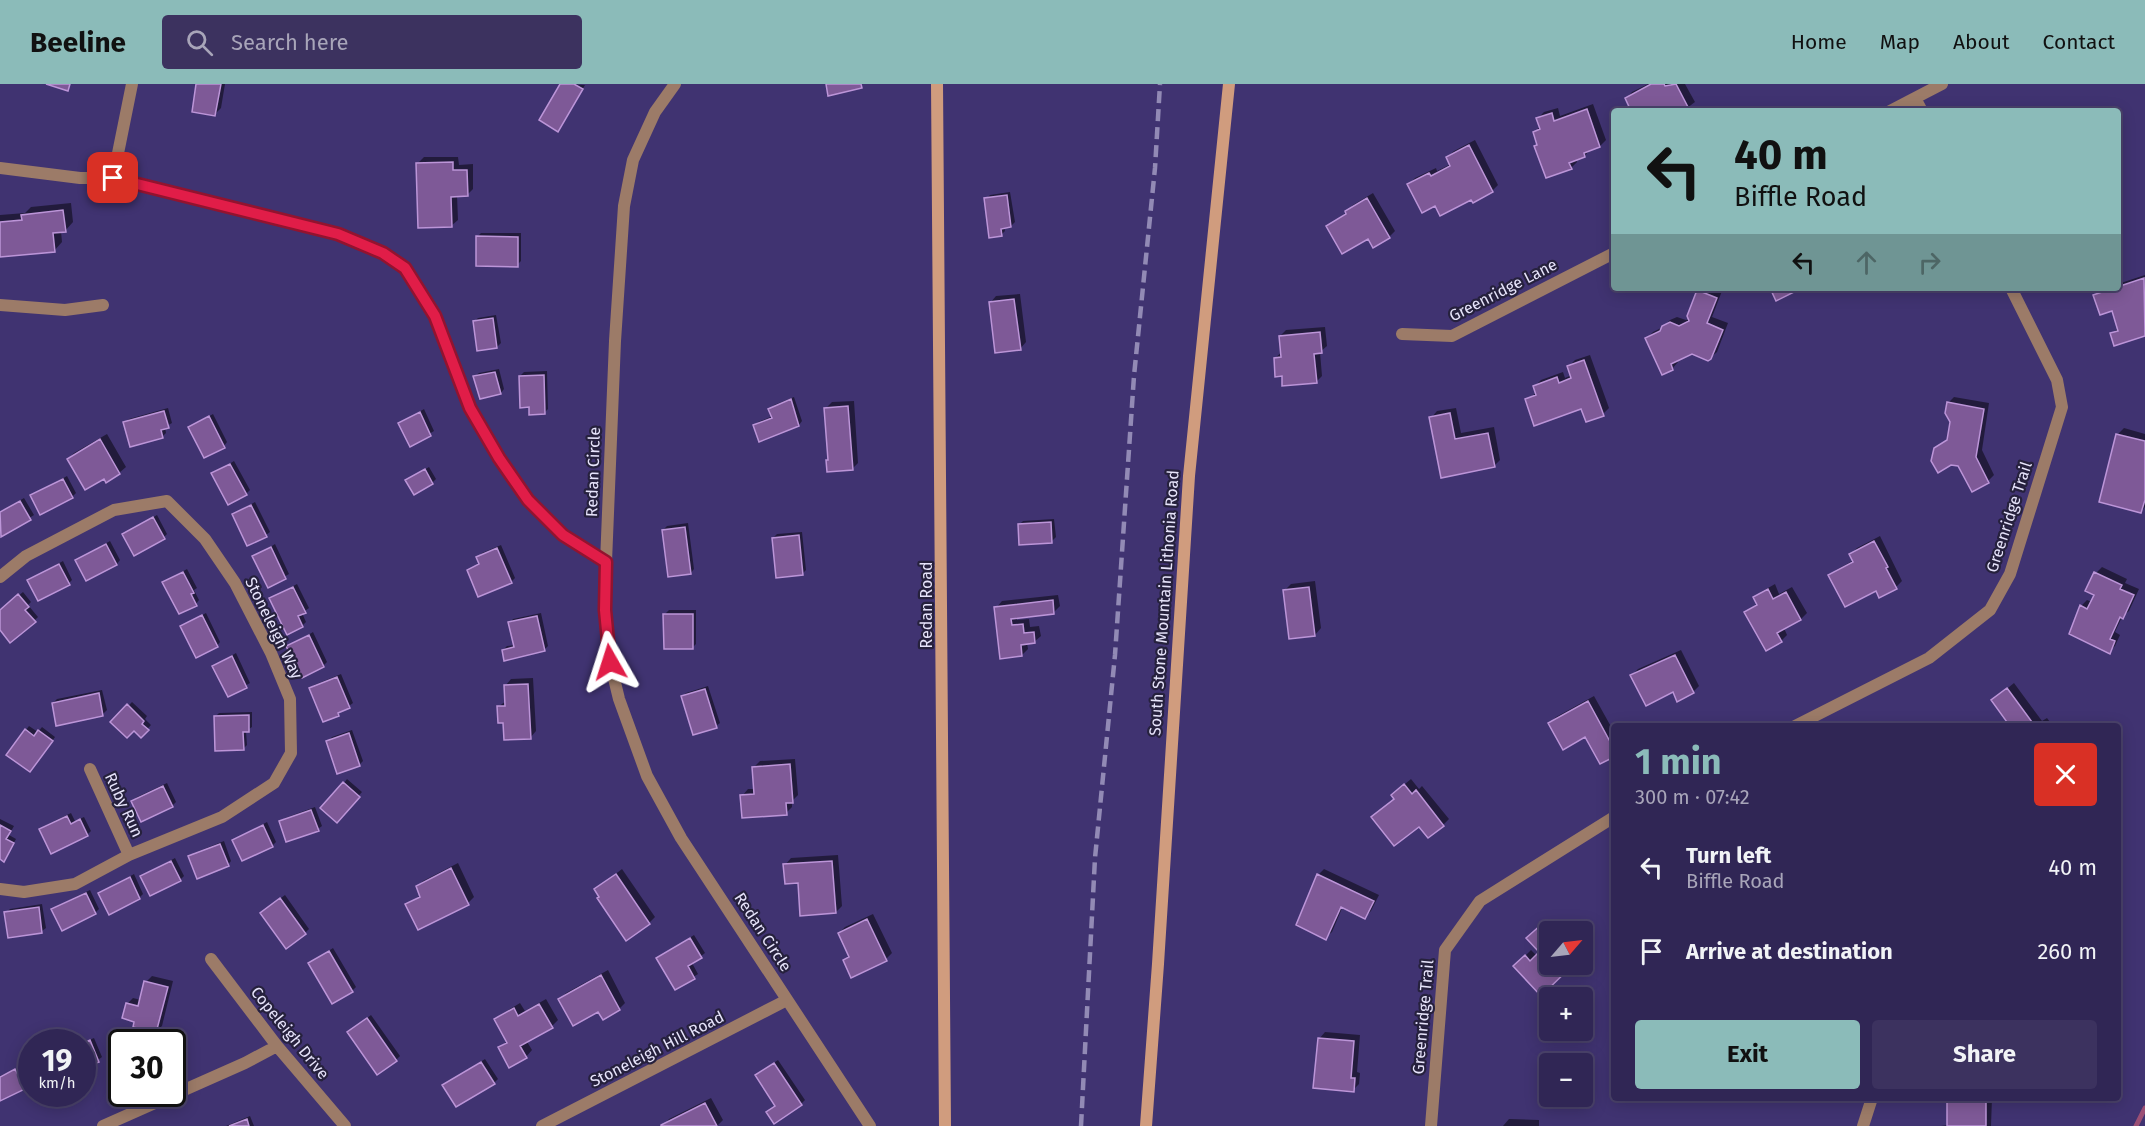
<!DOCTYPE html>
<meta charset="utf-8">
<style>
body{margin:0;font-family:"Fira Sans",sans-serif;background:#3c325f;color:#f1f3f6;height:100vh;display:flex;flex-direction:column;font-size:22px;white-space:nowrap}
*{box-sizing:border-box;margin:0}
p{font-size:20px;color:#a8a5b9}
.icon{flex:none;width:33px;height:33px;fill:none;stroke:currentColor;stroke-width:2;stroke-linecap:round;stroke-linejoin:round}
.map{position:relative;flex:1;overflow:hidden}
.side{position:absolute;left:1611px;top:639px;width:510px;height:378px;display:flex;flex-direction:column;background:#302655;border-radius:6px;box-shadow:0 3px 15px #0003,0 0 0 2px #4b436c}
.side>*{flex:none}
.guide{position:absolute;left:1611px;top:24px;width:510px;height:183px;border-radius:6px;box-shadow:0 3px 15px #0003,0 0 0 2px #4b436c;background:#8bbbb9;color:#111;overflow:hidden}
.needle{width:39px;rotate:62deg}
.buttons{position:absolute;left:1539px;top:837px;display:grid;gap:12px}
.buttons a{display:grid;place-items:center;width:54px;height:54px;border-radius:6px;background:#302655;box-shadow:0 3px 15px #0003,0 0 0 2px #4b436c;font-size:30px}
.speed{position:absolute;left:18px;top:945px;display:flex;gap:12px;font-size:30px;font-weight:700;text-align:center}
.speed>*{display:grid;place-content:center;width:78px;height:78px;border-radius:50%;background:#302655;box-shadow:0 3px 15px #0003,0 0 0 2px #4b436c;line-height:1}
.speed small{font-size:15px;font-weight:400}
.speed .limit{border:3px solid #111;border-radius:9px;background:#fff;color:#111}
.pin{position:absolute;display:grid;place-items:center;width:51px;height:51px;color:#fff;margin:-26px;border-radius:12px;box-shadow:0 3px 9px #0006}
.me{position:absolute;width:66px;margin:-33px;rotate:354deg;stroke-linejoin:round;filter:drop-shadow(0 0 4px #0008)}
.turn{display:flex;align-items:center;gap:21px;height:126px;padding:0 24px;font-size:27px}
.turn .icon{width:78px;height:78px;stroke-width:2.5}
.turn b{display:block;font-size:42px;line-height:51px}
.lanes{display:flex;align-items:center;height:57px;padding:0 24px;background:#0003;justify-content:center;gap:30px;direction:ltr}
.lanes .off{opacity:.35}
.round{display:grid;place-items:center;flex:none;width:63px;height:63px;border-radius:6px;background:#3c325f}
.headline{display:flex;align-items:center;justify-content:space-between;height:102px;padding:0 24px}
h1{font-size:36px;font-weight:700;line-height:45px;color:#8bbbb9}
.cta{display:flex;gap:12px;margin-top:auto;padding:12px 24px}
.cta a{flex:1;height:69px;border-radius:6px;background:#8bbbb9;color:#111;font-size:24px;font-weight:700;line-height:69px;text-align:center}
.cta a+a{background:#3c325f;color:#f1f3f6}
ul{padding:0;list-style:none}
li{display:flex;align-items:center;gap:18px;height:84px;padding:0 24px}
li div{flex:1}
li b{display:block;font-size:22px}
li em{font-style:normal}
header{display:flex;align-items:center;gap:36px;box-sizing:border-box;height:84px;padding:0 30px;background:#8bbbb9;color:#111}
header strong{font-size:28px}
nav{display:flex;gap:33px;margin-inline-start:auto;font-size:21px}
.search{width:420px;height:54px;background:#3c325f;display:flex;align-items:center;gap:15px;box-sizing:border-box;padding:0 21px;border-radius:6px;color:#a8a5b9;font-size:22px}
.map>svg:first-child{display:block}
.shadow{fill:#0007}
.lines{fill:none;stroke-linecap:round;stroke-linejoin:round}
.stream{stroke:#9b4f74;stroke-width:5}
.building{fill:#7e5997;stroke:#bc95d8;stroke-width:1.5}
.street{stroke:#9c7b68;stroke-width:12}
.secondary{stroke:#d09c7e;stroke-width:12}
.rail{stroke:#928ab5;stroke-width:4.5;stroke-dasharray:12 6;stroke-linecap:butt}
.route-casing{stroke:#92132f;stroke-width:15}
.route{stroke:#e11d48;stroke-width:10}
.labels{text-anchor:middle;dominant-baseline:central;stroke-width:4.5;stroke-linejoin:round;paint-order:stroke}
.street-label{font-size:16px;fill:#e7e4fb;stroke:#26213d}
</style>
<header>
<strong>Beeline</strong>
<div class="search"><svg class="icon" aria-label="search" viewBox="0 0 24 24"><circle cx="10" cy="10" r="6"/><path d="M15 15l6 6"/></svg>Search here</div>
<nav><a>Home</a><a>Map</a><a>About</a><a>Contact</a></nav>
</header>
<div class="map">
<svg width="2145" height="1042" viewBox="0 0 2145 1042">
<rect width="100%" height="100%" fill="#403371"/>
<path class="shadow" d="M198 0H225L221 24 215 30Z
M562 0 585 1 561 42Z
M1648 0H1685L1695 18 1683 27H1633L1626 15 1632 8Z
M1593 20 1606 56 1600 62 1590 65 1585 72 1576 75 1577 78 1571 84 1538 60 1534 48 1541 42 1538 34 1544 28 1558 24 1560 32Z
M1475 56 1498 101 1492 107 1472 114 1435 120 1409 100 1415 94 1436 84 1437 87 1451 80 1447 73 1454 67Z
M424 73H458L459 81 473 80V105L467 111H457L458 136 451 142 417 80Z
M1010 108 1015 138 1011 142 1004 143 1005 147 1001 151 986 115 990 111Z
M1373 109 1395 147 1389 153 1374 162 1368 153 1328 142 1347 128 1353 121Z
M71 119 73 138 65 147H61L62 158 54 167 0 172V131L25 129 31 123Z
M481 149H521V177L517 181 477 153Z
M2145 191V250L2115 260 2112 250 2119 243 2113 225 2095 211 2101 205 2118 204V200Z
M1701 204H1713L1722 207 1712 233 1728 239 1717 268 1710 274 1692 269 1677 275 1678 278 1672 285 1647 254 1653 248 1663 243 1670 236 1677 233 1686 236 1689 235 1698 207Z
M1020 210 1026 258 1020 265 990 219 996 212Z
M496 231 501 259 497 263 474 238 478 234Z
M1325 243 1327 262 1320 268 1322 292 1316 298 1283 291 1275 274 1282 268 1280 252 1286 246Z
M1590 271 1609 324 1603 330 1582 323 1527 316 1537 308 1535 302 1541 296 1563 288 1565 294 1572 291 1569 282 1575 276Z
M499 285 504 305 501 309 475 292 479 289Z
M547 287 548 325 544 329 530 322 520 292 524 288Z
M794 313 802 337 799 341 754 342 758 338 773 332 770 325 774 321Z
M1954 313 1989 319 1982 366 1994 391 1988 397 1973 406 1959 381 1935 364 1949 354 1952 338 1948 319Z
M854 317 858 379 852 385 830 375 826 324 832 318Z
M168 324 172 339 165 343 166 349 162 353 125 339 129 335Z
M1456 324 1461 349 1494 343 1500 376 1494 382 1442 392 1431 334 1437 327Z
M424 325 434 347 411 361 399 340Z
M213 330 227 358 224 362 190 343Z
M2124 344 2145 350V423L2141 428 2118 350Z
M107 350 126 383 119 389 68 375 74 369Z
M234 377 250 406 246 410 213 390Z
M429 383 436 395 432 399 407 396Z
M67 392 76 409 72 413 32 412Z
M24 414 34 431 2 451 0 428Z
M255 418 270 448 266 451 234 430Z
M157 431 167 450 164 453 124 451Z
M1054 435 1056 453 1052 457 1019 441 1023 437Z
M688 439 694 485 691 489 663 446 667 442Z
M802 448 806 486 803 489 773 454 777 450Z
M1880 452 1902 497 1896 503 1876 505 1830 492 1836 486 1854 476 1851 470 1857 464Z
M110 457 120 476 117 480 77 476Z
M275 460 289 490 268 502 254 473Z
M501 461 515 494 511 498 468 486 480 479 478 473 482 469Z
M63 477 72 496 69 499 29 496Z
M2102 483 2127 495 2125 499 2139 505 2129 527 2122 533 2115 548 2120 551 2115 562 2109 568 2081 522 2087 516 2092 518 2096 510V489Z
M187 485 197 504 194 506 199 516 196 520 164 498Z
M1315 497 1321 544 1315 551 1285 506 1291 500Z
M297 500 309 524 302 529 306 538 302 542 271 514Z
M1775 500 1779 510 1792 503 1807 529 1801 535 1784 544 1787 551 1781 557 1746 528 1758 519 1755 514 1761 508Z
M23 508 31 518 28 521 38 533 34 537 0 544V527Z
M1058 511 1060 522 1054 528 1017 533V536L1029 535 1030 543 1039 542 1041 552 1034 558 1027 559 1028 565 1022 571 996 524 1002 517Z
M669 526H696V560L692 564 665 530Z
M206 529 220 558 217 562 182 542Z
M541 529 548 562 544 566H503L507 562 515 561 510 539 513 535Z
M313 548 327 578 323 582 288 563Z
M1681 566 1699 602 1693 608 1673 606 1632 591 1638 585Z
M236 569 250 599 229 611 214 582Z
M341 590 353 619 338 630 310 605 314 601Z
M533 594 536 647 530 654 505 637 498 623 506 617 505 602 511 595Z
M2014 599 2042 637 2047 634 2053 642H2002L2008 638 1993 616Z
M708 602 720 639 716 642 682 613 686 609Z
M102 606 107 626 103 630 58 640 53 619 57 615Z
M1594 612 1614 648V671L1586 651 1550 639 1556 633Z
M132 618 147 632 145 635 151 641 141 652 134 645 113 638Z
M252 628V643L246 647 247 661 243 665 215 633 219 629Z
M29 642 38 648 42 643 55 653 34 683 26 646Z
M352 646 363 677 359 681 328 657 332 653Z
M795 675 798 711 792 717V723L786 729 742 712 748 705H756L754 683 760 677Z
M347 695 362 708 340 733 344 699Z
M1411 695 1419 705 1422 702 1449 735 1443 741 1395 715 1399 705Z
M167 699 176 718 172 722 133 717 137 713Z
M315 723 322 742 318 745 281 738 285 734Z
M71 729 75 737 84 733 91 747 87 751 41 745 44 742Z
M0 735 14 742 9 751 16 755 4 776 0 774Z
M267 738 276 758 272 762 234 756Z
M224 757 231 777 228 781 190 773 194 769Z
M838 771 842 822 836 828 799 798 785 781 791 774Z
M175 774 184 792 180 796 142 792Z
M458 779 474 813 468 819 419 844 407 821 421 811 417 803 423 797Z
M622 785 655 833 649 839 601 812 596 805Z
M1324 785 1379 811 1371 827 1365 833 1343 822 1332 848 1325 854 1318 791Z
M134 790 143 810 139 814 100 809Z
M90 806 99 825 95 829 53 825 57 822Z
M285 811 309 845 305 849 266 825Z
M42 820 46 844 42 847 6 829 10 825Z
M873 830 892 869 886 875 844 877 850 871 839 849 845 843Z
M1549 835 1561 848H1550V880L1515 882 1531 866 1537 872 1541 868 1528 854Z
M694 851 705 869 692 879 698 890 676 904 658 874Z
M333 864 356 903 352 907 310 879Z
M608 886 625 919 619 925 603 934 599 926 560 915 566 909Z
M152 892 173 897 162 942 155 948 136 936 127 920 133 914 141 916 146 898Z
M546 915 558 936 552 942 526 956 532 966 526 973 500 964 507 957 496 936 502 930 520 919 525 927Z
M371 931 400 972 396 976 349 948Z
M1325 948 1360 951 1357 988 1360 989 1359 1000 1353 1006 1319 955Z
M94 954 102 973 98 976 82 983V959Z
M76 955 77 958H66Z
M485 975 498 995 494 999 444 1001Z
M778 976 805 1016 801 1020 777 1021 760 988Z
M19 983 28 1000 0 1016V992Z
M711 1014 723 1036 717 1042H663L669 1035Z
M1952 1014H1992L1991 1042H1941L1949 1041V1018Z
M250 1032 254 1042H226Z
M1509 1035 1539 1036V1042H1503Z"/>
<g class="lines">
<path class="stream" d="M2136 1042 2145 1024"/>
</g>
<path class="building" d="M46 0H70L68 7Z
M196 0H221L215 32 192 28Z
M560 0H574L583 5 558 48 539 36Z
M826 0H861L862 4 828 12Z
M1651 0H1664L1665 2 1676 0 1689 25 1686 27H1631L1625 14Z
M1587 25 1600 63 1584 69 1585 73 1569 79 1572 85 1546 94 1534 62 1537 61 1533 48 1540 45 1536 34 1552 29 1554 37Z
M1469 61 1493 108 1473 119 1471 116 1440 132 1435 122 1422 129 1407 100 1429 89 1431 92 1450 82 1446 73Z
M453 78V86H467L468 112 451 113 452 143 418 144 416 79Z
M1007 111 1011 143 1001 145 1002 152 989 154 984 114Z
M1367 114 1390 154 1373 164 1368 155 1342 170 1326 142 1346 130 1345 127Z
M63 126 66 148 53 149 55 168 0 173V138L22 136 21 131Z
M476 152 518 153V183L476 182Z
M2144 194 2145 252 2114 262 2110 249 2118 247 2112 227 2100 231 2093 211Z
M1770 204H1802L1776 217Z
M1697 206 1717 214 1707 239 1723 246 1711 275 1708 277 1692 270 1671 280 1673 286 1662 291 1645 254 1660 247 1662 242 1670 238 1679 242 1689 237 1687 232Z
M1014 215 1021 266 995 269 989 218Z
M493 234 497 264 477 267 473 237Z
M1320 248 1322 269 1314 270 1317 299 1282 302V292L1275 293 1274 274 1281 273 1279 252Z
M1584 276 1604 332 1586 338 1581 325 1534 342 1525 315 1536 311 1533 302 1557 293 1559 299 1571 294 1567 282Z
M495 288 501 310 480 315 473 292Z
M544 291 545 330 529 331V323L520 324 519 292Z
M791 315 799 342 759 358 753 341 772 334 768 325Z
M1947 318 1984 325 1976 373 1989 399 1972 408 1958 382 1951 381 1938 389 1931 377 1934 364 1947 356 1950 338 1945 329Z
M848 322 853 386 827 388 826 376H828L824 324Z
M164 327 169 344 161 346 163 354 130 363 123 338Z
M420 328 431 352 410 363 398 339Z
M1450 329 1455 355 1488 349 1495 383 1441 394 1429 333Z
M209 332 225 364 204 374 188 343Z
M2116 350 2145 357V416L2141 429 2099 418Z
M100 355 120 390 106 399 104 395 85 406 67 375Z
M230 380 247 411 228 421 211 389Z
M425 385 433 400 414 411 405 396Z
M63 395 73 414 40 431 30 411Z
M20 417 31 436 1 453 0 428Z
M251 421 267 453 247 462 232 430Z
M153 433 165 455 134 472 122 450Z
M1051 438 1052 459 1019 461 1018 440Z
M685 443 691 490 668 493 662 446Z
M799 451 803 491 776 494 772 454Z
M1874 457 1888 483 1886 484 1897 505 1879 514 1876 507 1845 523 1828 491 1853 478 1849 470Z
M106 460 117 481 86 497 75 476Z
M271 463 286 495 268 504 252 472Z
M497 464 512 499 478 513 467 486 479 480 476 473Z
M59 480 70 501 38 517 27 496Z
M183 488 194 509 191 510 197 522 179 530 162 498Z
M2094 488 2122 501 2120 505 2134 511 2123 535 2120 533 2110 555 2115 557 2110 570 2069 550 2080 521 2087 525 2094 511 2085 507Z
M293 503 306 529 298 532 303 543 287 551 269 514Z
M1309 503 1315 552 1289 555 1283 506Z
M1768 505 1773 515 1786 508 1801 536 1777 549 1782 558 1766 567 1744 528 1757 521 1753 513Z
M18 510 29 523 25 526 36 538 10 559 0 546V526Z
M1053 516 1054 530 1011 535 1012 541 1023 540 1024 549 1034 548 1035 559 1021 561 1022 572 1000 575 994 523Z
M663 530H693V565H664Z
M202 531 218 563 196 574 180 542Z
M537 532 545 567 504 577 502 566 514 563 508 538Z
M309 551 324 583 302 594 286 562Z
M1675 571 1694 609 1677 618 1673 608 1646 622 1630 591Z
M232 572 247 604 228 613 212 582Z
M337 593 350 624 338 629 339 632 323 638 309 604Z
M528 600 531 655 504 656 503 639H498L497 622H505L504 601Z
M2007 604 2035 642H2002L2007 638 1991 616Z
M705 605 717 644 693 651 681 612Z
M99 609 103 632 56 642 52 619Z
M1588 617 1614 665V673L1600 680 1585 653 1563 666 1548 639Z
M127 620 144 637 142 640 149 646 141 654 134 647 127 654 110 638Z
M249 631V648H243L244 666 215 667 214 632Z
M25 645 34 652 38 646 53 657 30 688 6 671Z
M349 649 360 682 337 690 326 657Z
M790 680 793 719H786L787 731 742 734 740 711 754 710 752 683Z
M343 698 360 713 337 739 320 724Z
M1404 700 1412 710 1416 706 1444 742 1428 754 1419 743 1394 762 1371 733 1394 715 1391 711Z
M163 702 173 723 141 738 131 717Z
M311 726 319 747 286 758 279 737Z
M67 732 71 740 80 735 88 752 51 770 39 745Z
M0 741 11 747 6 755 14 759 4 778 0 775Z
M263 741 273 763 242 777 232 756Z
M220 760 229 782 197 795 188 772Z
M171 777 181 797 150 812 140 792Z
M832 777 836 829 800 832 798 799 785 800 783 780Z
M451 784 469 821 418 846 405 820 420 813 416 802Z
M616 790 650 840 626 857 597 814 599 813 594 805Z
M1317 790 1374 817 1365 835 1341 823 1326 856 1296 841Z
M130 793 140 815 109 831 98 809Z
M86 809 96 830 62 847 51 825Z
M280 814 306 850 286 865 260 829Z
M39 823 42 849 8 854 4 828Z
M867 835 887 877 851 894 843 876 849 873 838 849Z
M1542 840 1550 848V880H1574L1541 912 1513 882 1525 871 1530 877 1539 868 1526 854Z
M690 854 702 874 688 882 695 895 675 906 656 874Z
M329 867 353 908 332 920 308 879Z
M601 891 620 926 603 936 598 928 573 942 558 915Z
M144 897 168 903 156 949 133 943 134 938 122 934 126 919 138 922Z
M539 920 553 944 520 962 527 974 509 984 498 963 507 959 494 935 514 924 518 932Z
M367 934 397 977 377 991 347 948Z
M1318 954 1354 957 1351 994H1355L1354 1008 1313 1004Z
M90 956 99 978 82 984V960Z
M481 978 495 1000 456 1023 442 1001Z
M774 979 802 1021 774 1040 766 1028 775 1022 755 991Z
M15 985 25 1005 0 1017V993Z
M1947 1017H1986V1042H1947Z
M705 1019 717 1042H661V1041Z
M247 1035 249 1042H229Z"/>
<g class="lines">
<path class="street" d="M675 0 655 28 633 76 624 122 615 257 606 478 605 526 610 578 619 615 647 692 681 754 870 1042
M1915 14 1922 27
M1890 27 1942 0
M0 84 80 94H113L338 150 383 169 405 184 435 232 470 323 499 374 528 416 563 451 606 478
M113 94 132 0
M0 221 65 226 103 221
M1402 250 1452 252 1614 169
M0 493 26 472 114 426 167 417 205 455 235 499 271 569 290 615 291 669 274 699 222 733 129 771 75 800 24 808 0 805
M1795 642 1929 574 1990 526 2010 490 2062 323 2057 296 2011 204
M90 685 129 771
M211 875 277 962 345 1042
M103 1042 245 979 277 962
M542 1042 787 916
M1431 1042 1445 866 1480 817 1614 733
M1863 1042 1872 1014"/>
<path class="secondary" d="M937 0 945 1042
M1146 1042 1158 880 1189 392 1229 0"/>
<path class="rail" d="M1081 1042 1095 774 1115 571 1134 292 1155 84 1160 0"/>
</g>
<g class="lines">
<g class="route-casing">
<path id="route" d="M113 94 338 150 383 169 405 184 435 232 470 324 499 374 528 416 563 451 606 478 605 526 610 578"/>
</g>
<use href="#route" class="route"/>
</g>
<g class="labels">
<g class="street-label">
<text transform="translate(1503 206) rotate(-27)">Greenridge Lane</text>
<text transform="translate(593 388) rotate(-88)">Redan Circle</text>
<text transform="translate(2009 433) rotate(-72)">Greenridge Trail</text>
<text transform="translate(1164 519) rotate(-86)">South Stone Mountain Lithonia Road</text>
<text transform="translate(926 521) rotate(-90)">Redan Road</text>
<text transform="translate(274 544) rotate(64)">Stoneleigh Way</text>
<text transform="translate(124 721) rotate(65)">Ruby Run</text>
<text transform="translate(763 848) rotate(57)">Redan Circle</text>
<text transform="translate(1423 933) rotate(-85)">Greenridge Trail</text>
<text transform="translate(290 949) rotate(51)">Copeleigh Drive</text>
<text transform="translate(657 965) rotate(-27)">Stoneleigh Hill Road</text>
</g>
</g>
</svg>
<div class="buttons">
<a><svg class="needle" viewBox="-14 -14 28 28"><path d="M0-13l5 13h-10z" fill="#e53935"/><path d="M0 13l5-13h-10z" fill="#a8a5b9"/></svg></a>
<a>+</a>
<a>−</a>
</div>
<div class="speed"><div>19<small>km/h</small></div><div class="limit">30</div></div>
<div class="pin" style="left:113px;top:94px;background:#d93025"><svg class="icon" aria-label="arrive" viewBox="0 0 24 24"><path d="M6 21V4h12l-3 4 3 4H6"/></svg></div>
<svg class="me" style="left:610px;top:578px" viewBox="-20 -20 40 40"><path d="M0-17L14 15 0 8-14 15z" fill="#e11d48" stroke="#fff" stroke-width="4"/></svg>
<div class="guide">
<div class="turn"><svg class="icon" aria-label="left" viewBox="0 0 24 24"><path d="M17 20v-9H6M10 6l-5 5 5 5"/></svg><div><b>40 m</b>Biffle Road</div></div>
<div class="lanes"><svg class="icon" aria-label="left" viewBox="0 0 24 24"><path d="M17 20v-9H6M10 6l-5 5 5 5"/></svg><svg class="icon off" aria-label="ahead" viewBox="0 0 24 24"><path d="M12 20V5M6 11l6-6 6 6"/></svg><svg class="icon off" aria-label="right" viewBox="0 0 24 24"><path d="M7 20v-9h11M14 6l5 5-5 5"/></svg></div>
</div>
<section class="side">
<div class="headline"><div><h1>1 min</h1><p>300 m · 07:42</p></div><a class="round" style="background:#d93025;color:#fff"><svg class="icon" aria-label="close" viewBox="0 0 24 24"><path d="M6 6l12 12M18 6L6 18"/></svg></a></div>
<ul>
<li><svg class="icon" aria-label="left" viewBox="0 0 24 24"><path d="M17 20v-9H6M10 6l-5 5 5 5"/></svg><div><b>Turn left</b><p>Biffle Road</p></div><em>40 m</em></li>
<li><svg class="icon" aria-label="arrive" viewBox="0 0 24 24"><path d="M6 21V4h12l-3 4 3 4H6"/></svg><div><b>Arrive at destination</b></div><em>260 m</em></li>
</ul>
<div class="cta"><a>Exit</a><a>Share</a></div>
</section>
</div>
